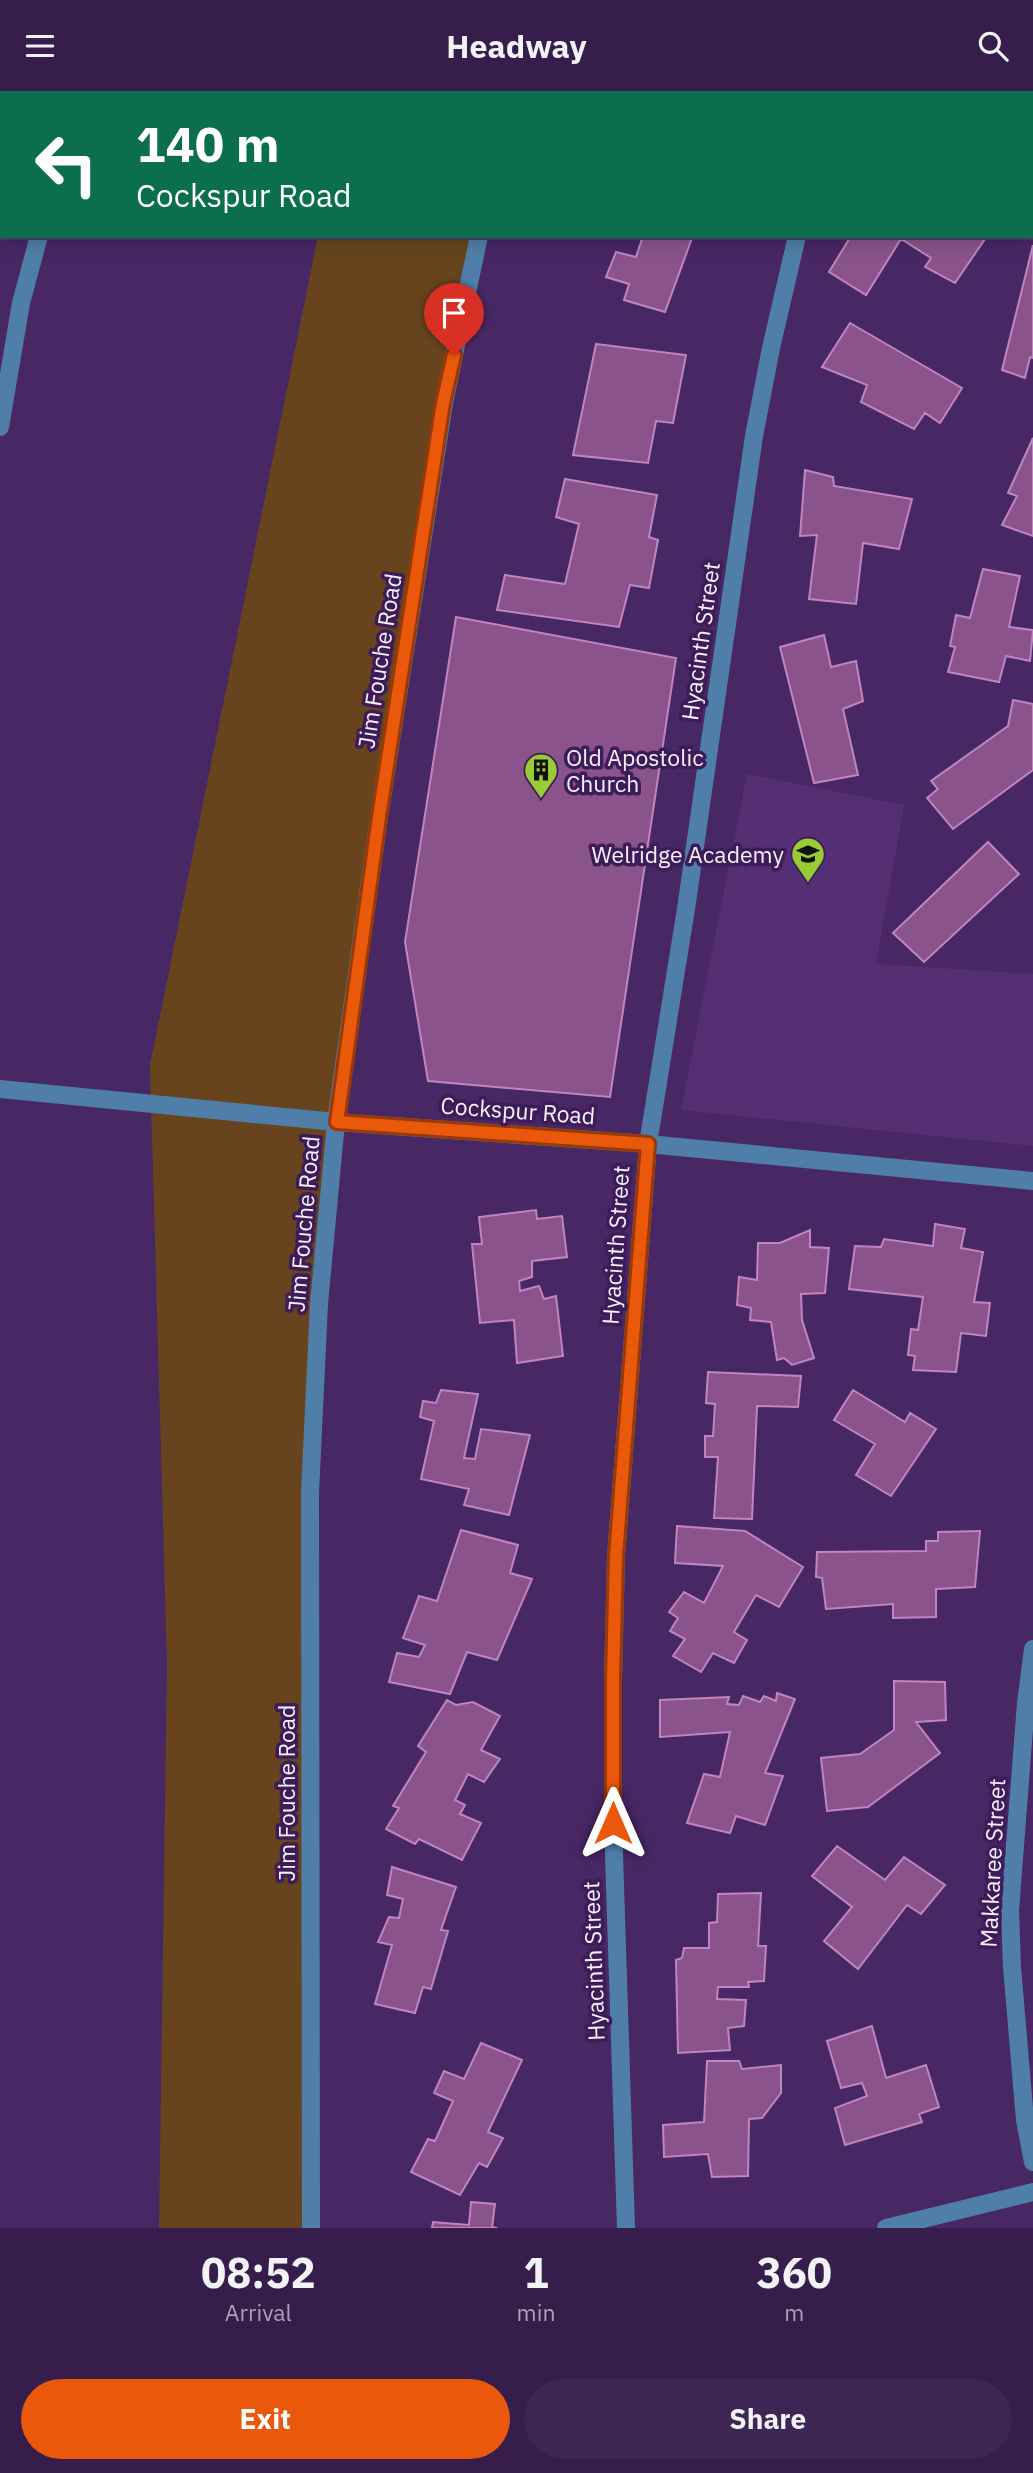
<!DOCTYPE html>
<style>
body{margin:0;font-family:"IBM Plex Sans",sans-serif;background:#3d2653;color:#f1f3f6;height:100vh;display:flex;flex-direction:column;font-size:26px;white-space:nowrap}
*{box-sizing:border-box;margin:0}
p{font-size:23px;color:#aaa2b5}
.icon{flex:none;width:38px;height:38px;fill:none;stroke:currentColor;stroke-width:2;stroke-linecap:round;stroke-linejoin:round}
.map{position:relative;height:2137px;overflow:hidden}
.side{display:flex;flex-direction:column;background:#361d4c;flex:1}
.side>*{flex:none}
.top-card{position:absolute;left:0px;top:0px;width:1034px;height:147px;box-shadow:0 4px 18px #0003,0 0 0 2px #503b64;background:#0b6e4f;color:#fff;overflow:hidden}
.pin{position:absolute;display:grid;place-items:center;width:60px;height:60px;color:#fff;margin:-72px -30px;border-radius:50% 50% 50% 0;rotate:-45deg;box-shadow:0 0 7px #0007}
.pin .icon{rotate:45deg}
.me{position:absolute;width:77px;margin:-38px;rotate:0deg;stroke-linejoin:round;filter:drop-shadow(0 0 5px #0008)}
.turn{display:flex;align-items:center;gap:24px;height:147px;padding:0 21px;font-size:32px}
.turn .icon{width:91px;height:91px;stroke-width:2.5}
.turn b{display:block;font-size:49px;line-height:60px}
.eta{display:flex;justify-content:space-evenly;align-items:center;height:119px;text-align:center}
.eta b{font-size:42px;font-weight:700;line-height:49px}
.button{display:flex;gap:14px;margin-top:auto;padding:14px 21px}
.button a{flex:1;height:80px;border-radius:42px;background:#ea580c;color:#fff;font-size:28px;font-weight:700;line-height:80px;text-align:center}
.button a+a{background:#3d2653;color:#f1f3f6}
header{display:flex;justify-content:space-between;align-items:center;height:91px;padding:0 21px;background:#361d4c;font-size:32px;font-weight:700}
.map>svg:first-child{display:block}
.built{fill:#542f74}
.green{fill:#67441e}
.building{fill:#8a538b;stroke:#c085c0;stroke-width:2}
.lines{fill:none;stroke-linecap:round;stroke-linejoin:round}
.minor{stroke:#4f7fa9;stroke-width:18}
.route-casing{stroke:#983908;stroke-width:18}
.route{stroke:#ea580c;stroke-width:12}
.labels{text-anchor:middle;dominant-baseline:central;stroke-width:7;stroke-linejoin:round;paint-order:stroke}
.street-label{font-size:23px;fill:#f5f2fa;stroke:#3e1c59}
.poi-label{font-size:23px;fill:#f5f2fa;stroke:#3e1c59;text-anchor:start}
</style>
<header><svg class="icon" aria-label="menu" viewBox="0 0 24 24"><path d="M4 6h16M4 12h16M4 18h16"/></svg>Headway<svg class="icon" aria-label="search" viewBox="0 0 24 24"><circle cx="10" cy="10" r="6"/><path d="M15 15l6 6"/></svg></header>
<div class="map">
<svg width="1033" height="2137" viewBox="0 0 1033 2137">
<rect width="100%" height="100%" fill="#482765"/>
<path class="built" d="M864 0H1033V85L1032 2Z
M747 683 904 714 876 873 1033 883V1055L681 1019Z"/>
<path class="green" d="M318 145H476L439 319 317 1220 305 2137H159L167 1573 150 974Z"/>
<path class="building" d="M627 0H759L627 2Z
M643 145H688L692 147 665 221 624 209 629 193 606 186 616 161 636 166Z
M851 145H987L955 192 925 176 931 167 901 148 866 204 829 181Z
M1033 154V267L1030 266 1025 287 1002 279Z
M850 232 962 297 940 332 925 322 914 338 861 311 867 294 822 276Z
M596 253 686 264 673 332 656 330 648 372 573 364Z
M1033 347V445L1002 434 1017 405 1008 402Z
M805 379 833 386 834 395 912 408 899 458 863 452 856 513 809 508 817 444 800 445Z
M565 388 657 404 649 446 658 449 649 497 630 494 619 536 497 519 505 484 565 493 579 433 556 426Z
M983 478 1020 485 1009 536 1033 539 1030 570 1006 565 999 591 948 581 955 556 950 555 956 524 970 527Z
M456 526 676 567 610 1006 428 990 405 851Z
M824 544 831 576 856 570 863 610 843 618 858 684 814 692 780 556Z
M1013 609 1033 613V679L953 738 927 707 938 698 931 690 1008 635Z
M988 751 1019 783 924 871 893 842Z
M536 1119 537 1128 562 1125 567 1166 532 1170V1186L519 1190 520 1200 539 1195 544 1208 556 1205 563 1265 517 1272 514 1229 480 1232 472 1153H482L479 1126Z
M935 1133 965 1138 961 1157 983 1161 974 1211 990 1212 986 1245 961 1242 956 1281 913 1279 915 1265 908 1264 911 1238 918 1239 923 1206 849 1198 855 1155 881 1156 884 1148 933 1155Z
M810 1139V1156L829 1157 825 1202 801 1203 802 1229 814 1267 792 1274 784 1267 777 1269 771 1231 750 1229 751 1217 737 1214 739 1186 757 1189 758 1152H780Z
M708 1281 801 1285 798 1316 757 1315 752 1428 714 1427 718 1366H705V1345H713L715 1313 706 1312Z
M441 1299 478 1303 464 1367 475 1368 481 1338 530 1344 509 1424 464 1414 469 1398 421 1388 434 1330 420 1326 423 1310 436 1312Z
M853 1299 905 1331 910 1322 936 1338 891 1405 856 1384 875 1353 834 1329Z
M677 1435 745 1440 803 1476 779 1516 756 1504 734 1541 747 1549 734 1572 713 1562 701 1581 673 1565 685 1548 670 1540 678 1527 669 1521 684 1501 704 1512 723 1475 675 1472Z
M461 1439 518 1454 510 1482 532 1488 497 1569 467 1561 450 1603 389 1591 397 1562 419 1566 425 1554 403 1547 419 1505 437 1510Z
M980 1440 975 1496 936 1498V1526L893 1527V1513L826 1518 822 1487 816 1486 817 1461 926 1460V1450H938V1441Z
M894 1590 945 1591 946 1629 916 1631 940 1662 868 1716 827 1720 821 1667 860 1663 894 1639Z
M777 1602 795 1608 765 1682 783 1685 765 1734 736 1725 730 1742 687 1732 704 1683 720 1686 730 1641 660 1646V1609L729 1606 727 1613 739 1614 743 1605 760 1611 764 1605 776 1610Z
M447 1609 456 1614 473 1611 500 1625 481 1659 500 1668 484 1691 468 1683 455 1709 465 1714 460 1723 481 1732 462 1769 419 1748 415 1753 386 1738 399 1717 393 1715 426 1661 418 1655Z
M837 1755 885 1789 904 1766 945 1794 921 1823 907 1814 858 1878 824 1850 852 1816 812 1785Z
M392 1776 456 1796 441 1839 448 1840 431 1898 423 1896 415 1922 375 1913 392 1854 378 1851 389 1826 399 1827 403 1808 387 1804Z
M761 1802 758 1855H766L764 1890 748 1891 749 1896H718L717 1908 746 1909 744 1935 728 1937 730 1959 678 1962 676 1869 682 1867 684 1857H709V1832L717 1831 718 1803Z
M872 1935 886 1987 926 1974 939 2016 919 2023 922 2031 845 2054 835 2017 867 2005 862 1992 841 1997 827 1950Z
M481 1952 522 1969 488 2041 503 2047 487 2076 479 2072 460 2104 411 2081 428 2048 435 2050 453 2010 434 2002 444 1980 464 1988Z
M707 1970H739L742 1978 781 1974V2002L762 2027 749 2028 748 2085 712 2086 708 2063 664 2066 663 2034 704 2031Z
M471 2111 495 2113 492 2136 497 2137H432L433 2131 469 2134Z"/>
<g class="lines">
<path class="minor" d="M859 0 863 2
M80 2V0
M512 2V0
M834 2 835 0
M1032 74H1033
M0 336 21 212 39 145
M0 998 336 1031 648 1053 1033 1090
M1033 1558 1026 1612 1010 1819 1012 1876 1025 2029 1033 2071
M311 2137 310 1402 319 1213 336 1031 379 726 444 312 479 145
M626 2137 613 1732V1588L616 1465 648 1053 686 818 754 345 771 257 797 145
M886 2137 1033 2101"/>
</g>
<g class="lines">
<g class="route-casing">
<path id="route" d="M454 264 443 312 379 726 337 1031 648 1053 616 1465 613 1588V1732"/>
</g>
<use href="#route" class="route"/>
</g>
<defs>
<g id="building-pin" transform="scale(1.75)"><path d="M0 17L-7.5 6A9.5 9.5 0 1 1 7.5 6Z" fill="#99cb35" stroke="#3e1c59"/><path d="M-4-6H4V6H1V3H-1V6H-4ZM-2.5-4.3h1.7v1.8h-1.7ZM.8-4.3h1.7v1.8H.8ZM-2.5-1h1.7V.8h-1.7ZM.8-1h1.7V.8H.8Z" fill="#111"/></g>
<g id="school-pin" transform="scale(1.75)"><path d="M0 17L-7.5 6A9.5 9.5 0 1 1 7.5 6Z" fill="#99cb35" stroke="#3e1c59"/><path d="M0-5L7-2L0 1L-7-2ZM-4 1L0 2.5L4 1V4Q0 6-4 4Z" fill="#111"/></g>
</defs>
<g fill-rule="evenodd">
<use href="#building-pin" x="541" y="679"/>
<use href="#school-pin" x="808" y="763"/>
</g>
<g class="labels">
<g class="street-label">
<text transform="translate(700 550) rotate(-82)">Hyacinth Street</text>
<text transform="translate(379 570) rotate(-81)">Jim Fouche Road</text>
<text transform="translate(518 1019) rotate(4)">Cockspur Road</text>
<text transform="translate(303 1133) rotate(-85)">Jim Fouche Road</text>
<text transform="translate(615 1154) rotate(-86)">Hyacinth Street</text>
<text transform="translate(286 1702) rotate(-90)">Jim Fouche Road</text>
<text transform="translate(992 1772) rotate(-87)">Makkaree Street</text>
<text transform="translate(593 1870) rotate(-92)">Hyacinth Street</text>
</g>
<g class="poi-label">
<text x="566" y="666">Old Apostolic<tspan x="566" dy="26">Church</tspan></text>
<text x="784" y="763" text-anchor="end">Welridge Academy</text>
</g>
</g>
</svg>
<div class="pin" style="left:454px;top:264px;background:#d93025"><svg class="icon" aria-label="arrive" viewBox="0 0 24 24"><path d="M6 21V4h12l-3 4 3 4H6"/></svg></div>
<svg class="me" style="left:613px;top:1732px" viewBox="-20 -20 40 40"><path d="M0-17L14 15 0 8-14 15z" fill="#ea580c" stroke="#fff" stroke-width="4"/></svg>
<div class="top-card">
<div class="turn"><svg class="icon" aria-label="left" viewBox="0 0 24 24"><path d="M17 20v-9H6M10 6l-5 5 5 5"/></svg><div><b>140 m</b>Cockspur Road</div></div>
</div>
</div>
<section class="side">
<div class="eta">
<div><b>08:52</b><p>Arrival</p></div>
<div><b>1</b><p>min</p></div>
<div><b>360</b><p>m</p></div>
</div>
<div class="button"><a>Exit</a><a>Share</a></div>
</section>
